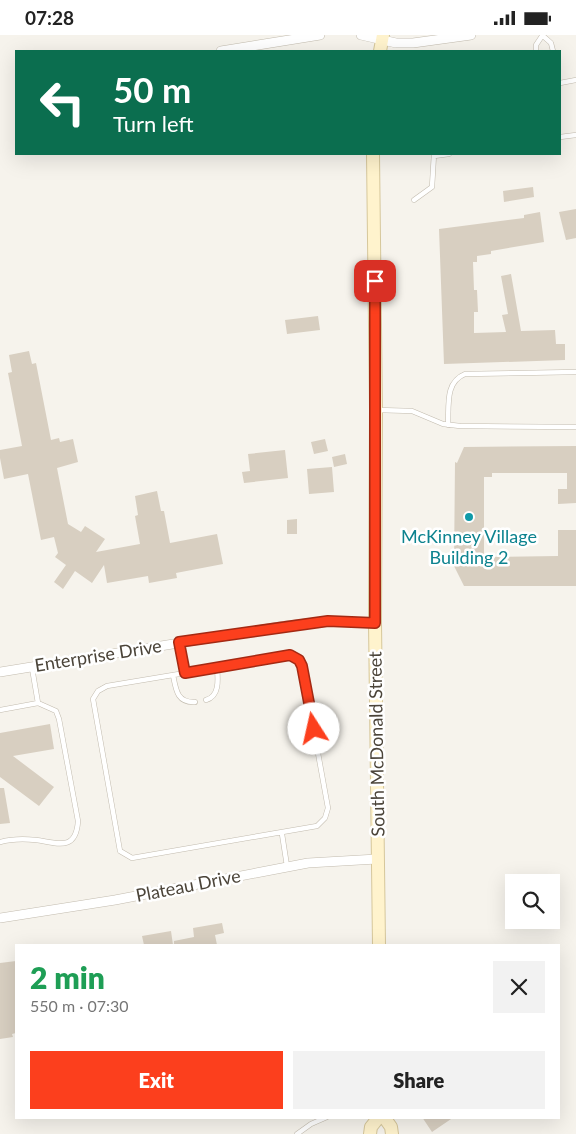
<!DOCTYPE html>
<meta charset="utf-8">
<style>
body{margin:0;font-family:Lato,sans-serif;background:#f2f2f2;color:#222;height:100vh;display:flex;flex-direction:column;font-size:19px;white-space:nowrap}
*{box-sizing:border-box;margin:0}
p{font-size:16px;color:#767676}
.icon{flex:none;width:28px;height:28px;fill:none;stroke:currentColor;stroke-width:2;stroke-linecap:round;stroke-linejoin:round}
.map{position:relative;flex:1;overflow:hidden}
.sheet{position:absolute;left:15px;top:909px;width:545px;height:175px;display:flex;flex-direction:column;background:#fff;border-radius:0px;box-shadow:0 5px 20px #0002}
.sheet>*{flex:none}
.banner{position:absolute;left:15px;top:15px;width:546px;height:105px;border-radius:0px;box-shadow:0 5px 20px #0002;background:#0b6e4f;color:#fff;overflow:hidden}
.controls{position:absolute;left:505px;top:839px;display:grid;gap:10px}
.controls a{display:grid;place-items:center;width:55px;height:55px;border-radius:0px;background:#fff;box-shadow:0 5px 20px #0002;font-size:25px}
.pin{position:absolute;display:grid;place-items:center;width:42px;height:42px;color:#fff;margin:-21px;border-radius:10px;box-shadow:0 2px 8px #0006}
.me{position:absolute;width:55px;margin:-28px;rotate:350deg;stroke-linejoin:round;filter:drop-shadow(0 0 4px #0008)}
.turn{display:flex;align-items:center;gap:18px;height:105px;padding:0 15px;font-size:22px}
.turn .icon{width:65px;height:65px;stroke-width:2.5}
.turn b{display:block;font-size:35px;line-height:42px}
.round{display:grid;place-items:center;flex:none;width:52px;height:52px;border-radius:0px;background:#f2f2f2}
.head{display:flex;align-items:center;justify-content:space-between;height:85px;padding:0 15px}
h1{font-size:30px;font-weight:800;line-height:38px;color:#1e9e55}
.primary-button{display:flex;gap:10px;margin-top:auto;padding:10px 15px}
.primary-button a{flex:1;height:58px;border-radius:0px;background:#fc3f1d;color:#fff;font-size:20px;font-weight:800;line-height:58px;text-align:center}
.primary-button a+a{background:#f2f2f2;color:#222}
.status{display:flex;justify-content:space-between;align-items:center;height:35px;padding:0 25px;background:#fff;direction:ltr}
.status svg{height:14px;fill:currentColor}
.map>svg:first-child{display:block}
.building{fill:#d8cfc1}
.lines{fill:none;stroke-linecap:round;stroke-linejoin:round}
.service-casing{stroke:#c2bbae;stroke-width:5.5}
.minor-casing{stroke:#c2bbae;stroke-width:10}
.secondary-casing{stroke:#d6c79b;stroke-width:14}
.service{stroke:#fff;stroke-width:4.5}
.minor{stroke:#fff;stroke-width:9}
.secondary{stroke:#fff3cd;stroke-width:12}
.route-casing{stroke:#a42913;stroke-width:12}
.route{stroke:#fc3f1d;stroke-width:9}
.culture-dot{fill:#0f9aa8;stroke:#fff;stroke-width:2}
.labels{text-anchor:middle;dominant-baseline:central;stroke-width:5;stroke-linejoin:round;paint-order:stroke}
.culture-label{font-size:18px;fill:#0d838f;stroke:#fff}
.street-label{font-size:18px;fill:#4b4439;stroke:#fff}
</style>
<div class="status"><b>07:28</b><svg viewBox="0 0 49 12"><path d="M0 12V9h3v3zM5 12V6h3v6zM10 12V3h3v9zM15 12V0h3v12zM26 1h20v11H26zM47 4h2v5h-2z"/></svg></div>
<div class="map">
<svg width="576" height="1099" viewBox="0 0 576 1099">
<rect width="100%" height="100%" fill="#f6f3ec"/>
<path class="building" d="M533 152 534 162 504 167 503 156Z
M576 174V203L566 205 559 177Z
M540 177 544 207 491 216V219L477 221V227H473L474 255H477L478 277H474V298L506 297 502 280 508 279 501 241 511 239 521 296 555 295 556 309H565V325L444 329 439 194 524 183V180Z
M318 281 320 295 287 299 285 285Z
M29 316 32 329 36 328 51 405 59 403 60 407 73 404 78 427 57 433 68 489 81 497 85 491 105 504 96 517 140 509 135 481 138 480 135 461 157 456 161 476H164L170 508 217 499 223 529 176 538 177 543 149 548 148 541 107 548 104 530 92 548 75 536 63 554 54 547 66 530 55 522 58 518 54 502 41 505 28 439 4 444 0 423V415L22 411 8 338 12 337 9 320Z
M325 404 328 416 314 419 311 407Z
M576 411V468L558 469V454H567V438H492V442H484V522L558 521V495H576V551H464L454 531 455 427 457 428 464 412Z
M285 415 288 443 244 448 242 437 250 436 248 419Z
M345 419 347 429 334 432 332 422Z
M332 432 334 457 309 459 307 434Z
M297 484V499H287V485Z
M50 689 54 714 13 721 54 752 39 771 0 742V698Z
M0 753H4L10 788 0 789Z
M222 888 224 898 215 900 217 910H174V906L194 902 193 893Z
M171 896 173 910H144L142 901Z
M16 926V998L12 999 13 1002 0 1004V928Z
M422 1082H454L432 1097Z"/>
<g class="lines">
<g class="service-casing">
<path id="service" d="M542 0 551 8 553 16
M536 16V10L542 1
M560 48 576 45
M560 102 576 100
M434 121 449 119
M414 165 432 152 434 119
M378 375 412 376 443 389 460 391 576 392
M448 390C449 370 445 347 465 339L576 337
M180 608 185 638 107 651 98 656 93 664 120 816 132 823 317 791 325 783 328 773 303 636 299 625 290 619 185 638
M32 633 38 668
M173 640C176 655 177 668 195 667
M206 665C220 661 218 644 217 632
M0 675 38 668 56 676 59 684 78 786C76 817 57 808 36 805 25 804 11 804 0 807
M282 799 287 831
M297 1099 311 1089 327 1082"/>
</g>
<g class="minor-casing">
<path id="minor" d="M361 0 396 8H413L471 0
M221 16 320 0
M0 637 284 591 328 586 375 588
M0 883 115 865 308 828 377 824"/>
</g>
<g class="secondary-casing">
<path id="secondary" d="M380 16 383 0
M373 119 376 375 375 588 379 910
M384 1082 391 1092 392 1099
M370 1099 371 1092 379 1082"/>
</g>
<use href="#service" class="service"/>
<use href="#minor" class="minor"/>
<use href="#secondary" class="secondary"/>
</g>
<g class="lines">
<g class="route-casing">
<path id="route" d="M314 694 302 631 299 625 290 620 185 638 179 607 328 586 375 588V246"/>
</g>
<use href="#route" class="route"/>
</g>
<circle class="culture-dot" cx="469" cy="482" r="5"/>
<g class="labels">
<g class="culture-label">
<text x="469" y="501">McKinney Village<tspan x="469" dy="21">Building 2</tspan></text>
</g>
<g class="street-label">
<text transform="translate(98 620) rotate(-9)">Enterprise Drive</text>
<text transform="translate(376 709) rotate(-91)">South McDonald Street</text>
<text transform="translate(188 850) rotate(-11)">Plateau Drive</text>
</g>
</g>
</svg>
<div class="controls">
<a><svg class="icon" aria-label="search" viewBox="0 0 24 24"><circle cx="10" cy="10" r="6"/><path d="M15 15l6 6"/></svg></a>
</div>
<div class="pin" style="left:375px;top:246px;background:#d93025"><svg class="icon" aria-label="arrive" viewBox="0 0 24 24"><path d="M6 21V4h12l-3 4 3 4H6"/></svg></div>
<svg class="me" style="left:314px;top:694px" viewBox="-20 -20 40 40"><circle r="19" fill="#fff"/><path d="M0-13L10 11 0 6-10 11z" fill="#fc3f1d"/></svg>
<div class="banner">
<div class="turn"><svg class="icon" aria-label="left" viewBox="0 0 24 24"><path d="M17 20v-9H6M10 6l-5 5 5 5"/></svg><div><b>50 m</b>Turn left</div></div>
</div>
<section class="sheet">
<div class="head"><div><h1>2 min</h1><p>550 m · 07:30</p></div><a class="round"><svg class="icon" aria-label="close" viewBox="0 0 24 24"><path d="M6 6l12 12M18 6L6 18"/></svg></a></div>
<div class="primary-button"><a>Exit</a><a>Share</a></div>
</section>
</div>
